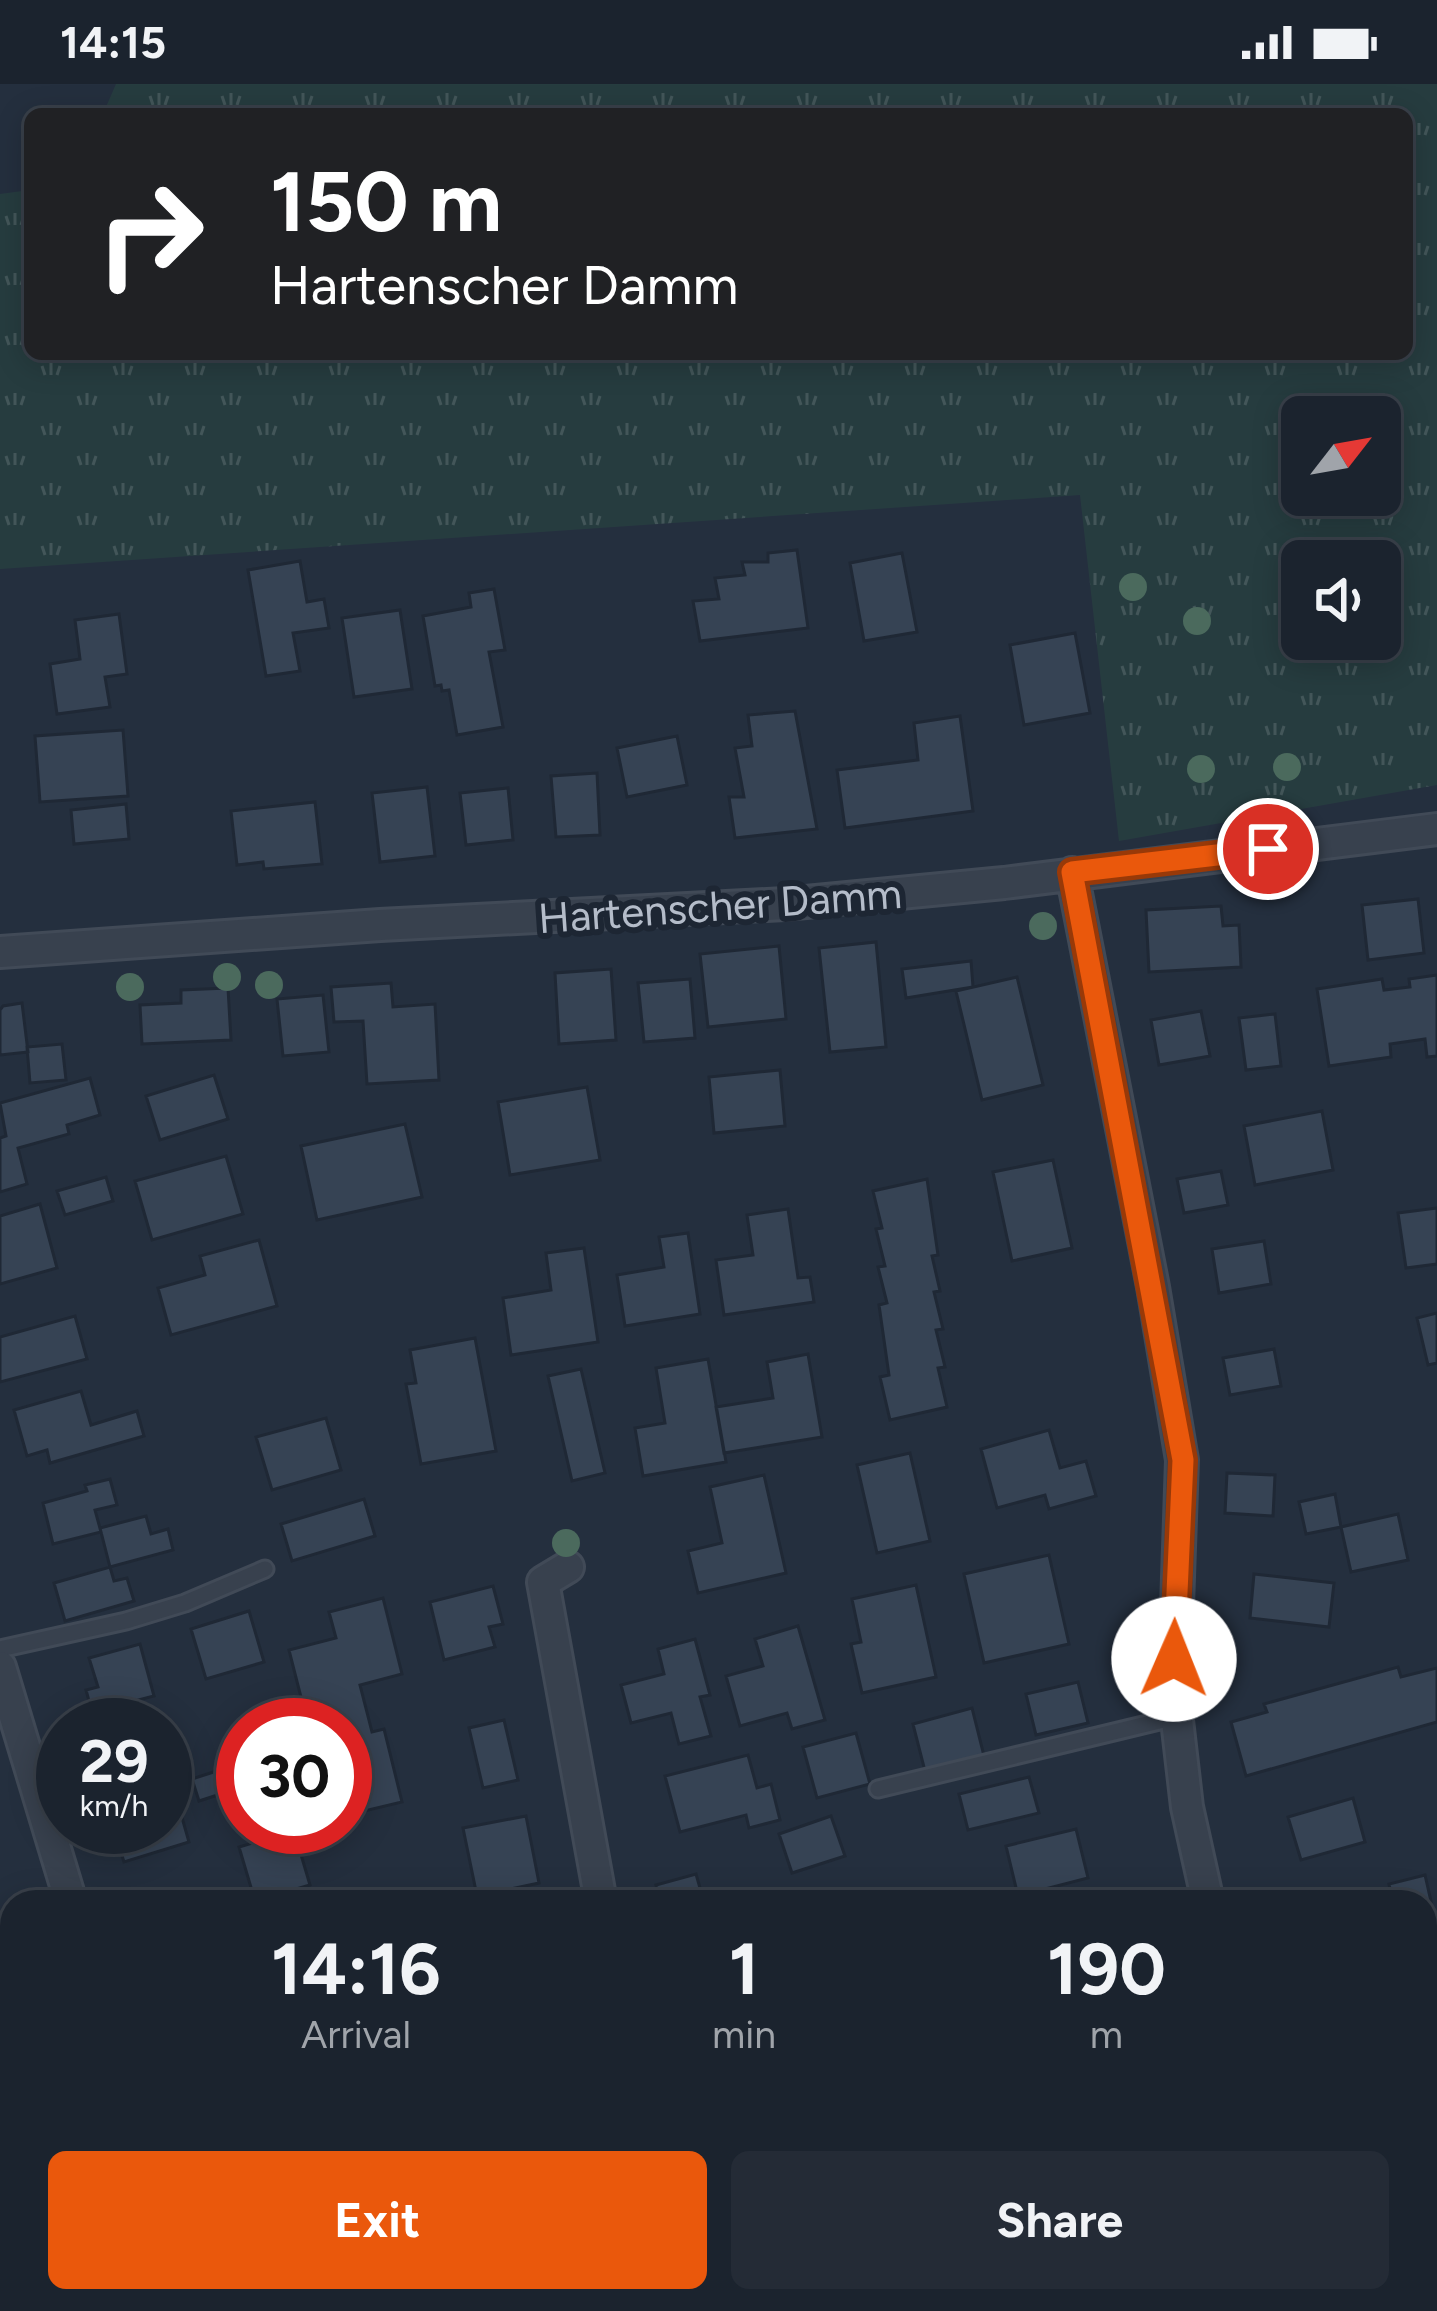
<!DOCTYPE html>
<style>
body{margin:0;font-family:Figtree,sans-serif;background:#242b36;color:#f1f3f6;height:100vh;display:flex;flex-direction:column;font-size:45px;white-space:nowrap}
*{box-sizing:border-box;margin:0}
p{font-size:39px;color:#a0a4aa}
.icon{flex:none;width:66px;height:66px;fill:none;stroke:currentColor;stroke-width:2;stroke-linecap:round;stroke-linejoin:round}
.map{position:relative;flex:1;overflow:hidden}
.drawer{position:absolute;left:0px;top:1806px;width:1437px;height:423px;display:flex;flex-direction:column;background:#1b232e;border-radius:36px 36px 0 0;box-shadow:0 6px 30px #0003,0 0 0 3px #39404a}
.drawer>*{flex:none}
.top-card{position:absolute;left:24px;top:24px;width:1389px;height:252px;border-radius:18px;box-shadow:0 6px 30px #0003,0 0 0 3px #39404a;background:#202124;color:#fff;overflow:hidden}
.needle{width:78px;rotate:59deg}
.tools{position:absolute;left:1281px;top:312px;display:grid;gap:24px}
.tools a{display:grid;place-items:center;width:120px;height:120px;border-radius:18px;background:#1b232e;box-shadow:0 6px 30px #0003,0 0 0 3px #39404a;font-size:60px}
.speed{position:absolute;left:36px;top:1614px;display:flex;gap:24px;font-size:60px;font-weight:700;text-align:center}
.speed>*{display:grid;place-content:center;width:156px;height:156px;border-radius:50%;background:#1b232e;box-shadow:0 6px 30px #0003,0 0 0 3px #39404a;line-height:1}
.speed small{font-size:30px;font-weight:400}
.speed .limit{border:18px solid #d22;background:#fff;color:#111}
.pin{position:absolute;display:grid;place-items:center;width:102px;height:102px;color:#fff;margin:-51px;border:6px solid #fff;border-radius:50%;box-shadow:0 3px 12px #0007}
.me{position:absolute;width:132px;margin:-66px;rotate:1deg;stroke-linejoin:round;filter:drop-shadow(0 0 9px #0008)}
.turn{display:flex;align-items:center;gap:42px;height:252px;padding:0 48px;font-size:54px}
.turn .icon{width:156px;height:156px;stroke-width:2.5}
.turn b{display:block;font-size:84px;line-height:102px}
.eta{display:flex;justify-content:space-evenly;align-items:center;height:204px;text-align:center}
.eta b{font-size:72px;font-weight:700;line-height:84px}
.action{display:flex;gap:24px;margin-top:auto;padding:24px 48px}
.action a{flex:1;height:138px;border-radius:18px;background:#ea580c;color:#fff;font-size:48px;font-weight:700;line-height:138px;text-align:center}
.action a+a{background:#242b36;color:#f1f3f6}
.status{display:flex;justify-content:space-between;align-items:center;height:84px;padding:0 60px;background:#1b232e;direction:ltr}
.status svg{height:33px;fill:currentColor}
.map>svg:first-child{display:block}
.grass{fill:url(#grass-tufts);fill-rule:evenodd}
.building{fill:#364354;stroke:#1f2835;stroke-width:3}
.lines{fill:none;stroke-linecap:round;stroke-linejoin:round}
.lane-casing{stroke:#414a57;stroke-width:21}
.street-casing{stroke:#414a57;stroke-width:36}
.lane{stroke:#38414e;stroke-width:15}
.street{stroke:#38414e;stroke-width:30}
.tree{fill:#4b6a5d}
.route-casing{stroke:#983908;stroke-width:30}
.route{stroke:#ea580c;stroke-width:21}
.labels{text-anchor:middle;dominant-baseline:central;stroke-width:12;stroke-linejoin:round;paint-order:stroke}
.street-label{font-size:42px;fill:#b4bcc9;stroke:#1d2633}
</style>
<div class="status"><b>14:15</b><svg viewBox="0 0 49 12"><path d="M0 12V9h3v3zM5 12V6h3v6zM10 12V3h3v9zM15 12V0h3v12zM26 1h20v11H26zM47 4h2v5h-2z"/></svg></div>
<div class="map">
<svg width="1437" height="2227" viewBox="0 0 1437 2227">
<defs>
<pattern id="grass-tufts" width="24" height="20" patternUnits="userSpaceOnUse" patternTransform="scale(3)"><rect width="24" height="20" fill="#263c3f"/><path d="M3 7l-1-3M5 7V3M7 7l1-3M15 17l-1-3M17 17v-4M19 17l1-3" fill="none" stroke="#435659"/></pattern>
</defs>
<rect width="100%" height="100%" fill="#242f3e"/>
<path class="grass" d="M116 0H1437V701L1119 757 1080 411 0 485V110L30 106V270H1407V30H103ZM1302 333H1380V411H1302ZM1302 477H1380V555H1302Z"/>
<path class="building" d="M797 466 808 544 700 557 693 517 719 515 715 494 745 491 742 478H768V469Z
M902 469 917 548 864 557 850 479Z
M300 477 307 518 324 515 329 544 293 549 300 587 266 592 248 486Z
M494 505 505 566 489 568 503 643 457 651 449 606 442 607 441 601 435 602 423 532 471 523 469 509Z
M400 526 412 605 354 613 342 534Z
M119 530 127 590 105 593 110 623 57 630 50 580 80 575 75 536Z
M1075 549 1090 629 1024 641 1010 561Z
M795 627 817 745 735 754 729 713H744L735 664 752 662 748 631Z
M960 632 973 727 845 744 837 686 918 676 914 639Z
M123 646 128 712 40 718 35 652Z
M677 652 687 701 627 713 617 664Z
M597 689 600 751 556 753 551 692Z
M427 703 435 772 380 778 372 709Z
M508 704 513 756 466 761 460 709Z
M315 718 322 780 264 785 263 778 237 781 231 727Z
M126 720 129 755 74 760 71 726Z
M1418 815 1424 869 1368 876 1362 821Z
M1221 822 1223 842 1239 841 1241 883 1149 888 1146 826Z
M876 858 886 963 830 968 819 864Z
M779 862 786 935 708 943 700 870Z
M971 877 973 903 906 914 902 885Z
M611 885 616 956 559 960 555 889Z
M1437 891V972L1427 973 1425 955 1390 960 1391 973 1329 982 1317 905 1382 895 1384 906 1410 903 1409 895Z
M1017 893 1043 1001 982 1016 956 907Z
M690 895 695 954 644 958 638 899Z
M391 899 393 923 435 920 439 996 367 1000 363 937 334 938 331 903Z
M228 904 231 956 142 960 140 921 181 919V906Z
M323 911 329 968 283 972 277 915Z
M22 919 28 968 0 971V926L3 922Z
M1201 927 1210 972 1159 981 1151 936Z
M1275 930 1281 982 1246 986 1239 934Z
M62 960 66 996 30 999 27 963Z
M780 986 785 1042 714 1049 709 993Z
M214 991 228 1035 160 1056 146 1012Z
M90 994 100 1031 67 1041 69 1050 18 1064 27 1100 0 1108V1054L6 1052 0 1019Z
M587 1003 600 1076 510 1091 498 1018Z
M1322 1027 1333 1086 1255 1101 1244 1042Z
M405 1040 422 1113 317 1136 301 1062Z
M226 1072 243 1130 152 1156 135 1097Z
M1053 1076 1072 1164 1012 1177 993 1088Z
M1221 1087 1228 1121 1184 1129 1177 1095Z
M106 1093 113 1117 65 1131 57 1107Z
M927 1095 938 1171 932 1172 940 1207 934 1208 943 1245 936 1246 945 1283 938 1284 947 1323 890 1336 880 1293 889 1291 879 1221 887 1219 878 1183 885 1182 876 1145 882 1144 873 1107Z
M40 1120 57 1184 0 1200V1132Z
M1437 1124V1180L1406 1184 1398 1129Z
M788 1125 798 1194 810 1193 814 1218 724 1231 716 1176 753 1171 747 1131Z
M688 1149 700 1230 625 1242 617 1191 664 1183 659 1153Z
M259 1156 277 1222 171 1251 158 1204 205 1191 200 1172Z
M1264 1157 1271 1200 1219 1209 1212 1165Z
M584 1164 598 1258 511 1271 503 1214 551 1206 546 1169Z
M1437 1229V1279L1428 1281 1417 1234Z
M75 1232 87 1275 0 1298V1253Z
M475 1254 496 1367 421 1380 406 1300 416 1299 410 1266Z
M1274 1265 1281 1302 1230 1311 1223 1274Z
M808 1270 822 1353 724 1369 716 1323 773 1314 767 1278Z
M708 1275 726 1378 643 1392 635 1344 665 1339 656 1284Z
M581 1285 605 1389 572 1397 548 1292Z
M81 1307 91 1341 137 1327 144 1352 50 1379 47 1366 27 1372 14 1326Z
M326 1334 341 1386 272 1406 256 1353Z
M1049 1346 1060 1384 1086 1377 1096 1412 1049 1425 1045 1411 997 1424 981 1365Z
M910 1369 930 1457 877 1469 857 1381Z
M1227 1389 1275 1391 1273 1432 1225 1429Z
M764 1391 786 1489 698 1509 688 1467 722 1459 710 1403Z
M110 1395 117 1421 95 1426 101 1448 53 1460 43 1419 87 1407 85 1401Z
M1335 1410 1341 1443 1306 1450 1299 1418Z
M364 1415 375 1452 292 1477 281 1440Z
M1398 1430 1408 1476 1351 1488 1341 1443Z
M146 1432 151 1450 168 1445 173 1466 110 1483 100 1444Z
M1049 1471 1069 1560 984 1579 964 1490Z
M110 1483 114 1497 127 1494 134 1517 65 1537 54 1499Z
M1254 1490 1334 1499 1329 1543 1250 1534Z
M916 1501 936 1593 862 1609 851 1560 861 1558 852 1515Z
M493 1502 503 1540 489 1543 495 1563 444 1576 430 1518Z
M383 1514 402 1590 360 1601 372 1648 384 1645 402 1718 356 1729 352 1715 345 1717V1641H294L291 1628 304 1625 289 1566 336 1554 329 1528Z
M249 1527 264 1578 206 1595 191 1545Z
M798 1542 825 1636 792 1645 787 1629 740 1642 726 1592 763 1582 755 1555Z
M695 1555 710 1611 700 1613 711 1652 679 1660 671 1629 631 1639 621 1601 664 1590 658 1565Z
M140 1560 154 1612 92 1628 86 1606 98 1603 89 1574Z
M1398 1583 1401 1593 1437 1584V1638L1246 1692 1231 1638 1267 1628 1264 1620Z
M1078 1598 1088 1639 1036 1651 1026 1610Z
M972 1624 984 1672 925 1687 913 1640Z
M504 1636 518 1696 483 1704 469 1644Z
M856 1649 870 1700 817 1714 803 1663Z
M748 1671 757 1704 771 1700 780 1736 749 1744 746 1731 680 1748 665 1692Z
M226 1684 233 1706 199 1717 192 1695Z
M1029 1693 1039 1729 968 1746 959 1710Z
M1353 1714 1365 1758 1301 1776 1288 1733Z
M177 1716 189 1758 124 1778 113 1743H165V1719Z
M526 1732 539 1799 477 1812 463 1744Z
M831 1732 845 1772 792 1789 779 1750Z
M1076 1745 1088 1794 1018 1812 1006 1762Z
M294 1747 310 1801 255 1817 239 1763Z
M696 1790 704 1818H661L656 1801Z
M1425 1791 1435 1835 1425 1838V1818H1393L1389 1800Z
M1329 1805 1332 1818H1273Z
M12 2023V2068L0 2040V2028Z
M1437 2056V2105L1425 2108V2059Z
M1436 2214 1437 2227H1395Z
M261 2217H306L274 2227H264Z
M544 2217H644L647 2227H547Z
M885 2217 888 2227H854L881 2217Z
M964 2217H1060L1064 2227H936Z
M1175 2217H1231L1234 2227H1157L1155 2222Z"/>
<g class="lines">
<g class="lane-casing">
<path id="lane" d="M0 1565 126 1537 185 1519 265 1485
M878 1705 1176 1633"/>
</g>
<g class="street-casing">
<path id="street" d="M1072 789 1153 1203 1182 1376 1174 1610 1187 1723 1208 1818
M0 868 380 841 785 820 1004 799 1437 745
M568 1483 543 1498 601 1818
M0 1583 71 1818
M0 1921 12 1916
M200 2217 204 2227
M701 2217 704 2227
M1311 2217 1314 2227"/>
</g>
<use href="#lane" class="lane"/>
<use href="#street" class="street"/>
</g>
<g class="tree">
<circle cx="1133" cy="503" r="14"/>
<circle cx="1197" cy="537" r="14"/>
<circle cx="1287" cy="683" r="14"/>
<circle cx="1201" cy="685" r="14"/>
<circle cx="1043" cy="842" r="14"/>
<circle cx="227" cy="893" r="14"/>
<circle cx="269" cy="901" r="14"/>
<circle cx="130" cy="903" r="14"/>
<circle cx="566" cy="1459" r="14"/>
</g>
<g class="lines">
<g class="route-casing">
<path id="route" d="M1174 1575 1183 1376 1072 788 1268 765"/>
</g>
<use href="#route" class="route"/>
</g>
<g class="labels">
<g class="street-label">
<text transform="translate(720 822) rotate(-4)">Hartenscher Damm</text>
</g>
</g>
</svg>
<div class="tools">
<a><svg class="needle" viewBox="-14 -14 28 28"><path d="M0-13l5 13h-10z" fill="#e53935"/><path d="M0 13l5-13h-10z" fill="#a0a4aa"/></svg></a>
<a><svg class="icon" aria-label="sound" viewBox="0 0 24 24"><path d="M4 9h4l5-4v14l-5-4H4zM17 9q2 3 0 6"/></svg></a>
</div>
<div class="speed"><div>29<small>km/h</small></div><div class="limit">30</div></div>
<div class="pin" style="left:1268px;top:765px;background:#d93025"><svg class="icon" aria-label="arrive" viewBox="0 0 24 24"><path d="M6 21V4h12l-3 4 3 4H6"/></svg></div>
<svg class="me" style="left:1174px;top:1575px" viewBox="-20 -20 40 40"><circle r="19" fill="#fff"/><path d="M0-13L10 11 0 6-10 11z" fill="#ea580c"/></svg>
<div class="top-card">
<div class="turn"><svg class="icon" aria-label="right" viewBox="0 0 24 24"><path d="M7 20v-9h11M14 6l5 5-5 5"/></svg><div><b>150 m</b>Hartenscher Damm</div></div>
</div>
<section class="drawer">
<div class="eta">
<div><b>14:16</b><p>Arrival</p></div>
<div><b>1</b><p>min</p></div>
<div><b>190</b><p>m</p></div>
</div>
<div class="action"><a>Exit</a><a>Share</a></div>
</section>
</div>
